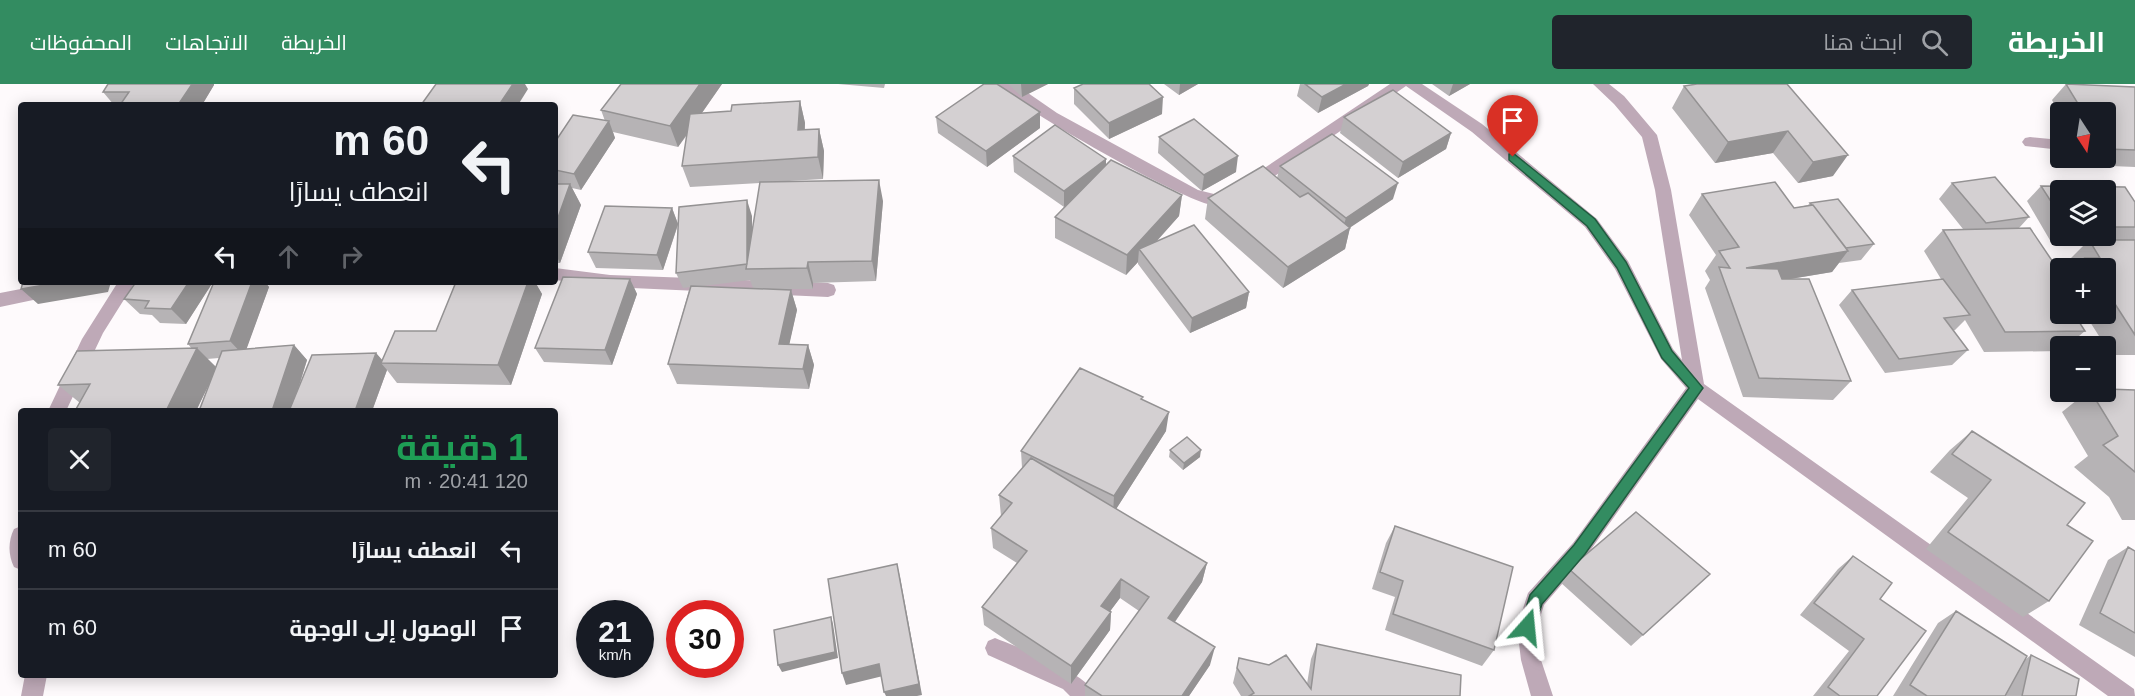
<!DOCTYPE html>
<html lang="ar">
<meta charset="utf-8">
<style>
body{margin:0;font-family:Helvetica,Cairo,sans-serif;background:#20242c;color:#f1f3f6;direction:rtl;height:100vh;display:flex;flex-direction:column;font-size:22px;white-space:nowrap}
*{box-sizing:border-box;margin:0}
p{font-size:20px;color:#9ea1a6}
.icon{flex:none;width:33px;height:33px;fill:none;stroke:currentColor;stroke-width:2;stroke-linecap:round;stroke-linejoin:round}
.map{position:relative;flex:1;overflow:hidden;direction:ltr}
.sheet{position:absolute;left:18px;top:324px;width:540px;height:270px;display:flex;flex-direction:column;background:#171b24;border-radius:6px;box-shadow:0 3px 15px #0003;direction:rtl}
.sheet>*{flex:none}
.banner{position:absolute;left:18px;top:18px;width:540px;height:183px;border-radius:6px;box-shadow:0 3px 15px #0003;direction:rtl;background:#171b24;color:#f1f3f6;overflow:hidden}
.needle{width:39px;rotate:168deg}
.controls{position:absolute;left:2050px;top:18px;display:grid;gap:12px}
.controls a{display:grid;place-items:center;width:66px;height:66px;border-radius:6px;background:#171b24;box-shadow:0 3px 15px #0003;font-size:30px}
.speed{position:absolute;left:576px;top:516px;display:flex;gap:12px;font-size:30px;font-weight:700;text-align:center}
.speed>*{display:grid;place-content:center;width:78px;height:78px;border-radius:50%;background:#171b24;box-shadow:0 3px 15px #0003;line-height:1}
.speed small{font-size:15px;font-weight:400}
.speed .limit{border:9px solid #d22;background:#fff;color:#111}
.pin{position:absolute;display:grid;place-items:center;width:51px;height:51px;color:#fff;margin:-62px -26px;border-radius:50% 50% 50% 0;rotate:-45deg;box-shadow:0 0 6px #0007}
.pin .icon{rotate:45deg}
.me{position:absolute;width:66px;margin:-33px;rotate:18deg;stroke-linejoin:round;filter:drop-shadow(0 0 4px #0008)}
.turn{display:flex;align-items:center;gap:21px;height:126px;padding:0 30px;font-size:27px}
.turn .icon{width:78px;height:78px;stroke-width:2.5}
.turn b{display:block;font-size:42px;line-height:51px}
.lanes{display:flex;align-items:center;height:57px;padding:0 30px;background:#0003;justify-content:center;gap:30px;direction:ltr}
.lanes .off{opacity:.35}
.round{display:grid;place-items:center;flex:none;width:63px;height:63px;border-radius:6px;background:#20242c}
.headline{display:flex;align-items:center;justify-content:space-between;height:102px;padding:0 30px}
h1{font-size:36px;font-weight:700;line-height:45px;color:#1e9e55}
ul{padding:0;list-style:none}
li{display:flex;align-items:center;gap:18px;height:78px;padding:0 30px;border-top:2px solid #363941}
li div{flex:1}
li b{display:block;font-size:22px}
li em{font-style:normal}
header{display:flex;align-items:center;gap:36px;box-sizing:border-box;height:84px;padding:0 30px;background:#338c61;color:#fff}
header strong{font-size:28px}
nav{display:flex;gap:33px;margin-inline-start:auto;font-size:21px}
.search{width:420px;height:54px;background:#20242c;display:flex;align-items:center;gap:15px;box-sizing:border-box;padding:0 21px;border-radius:6px;color:#9ea1a6;font-size:22px}
.map>svg:first-child{display:block}
.lines{fill:none;stroke-linecap:round;stroke-linejoin:round}
.minor{fill:#bea9b7;fill-rule:evenodd}
.wall{fill:#b6b3b5;fill-rule:evenodd}
.shaded-wall{fill:#949293}
.building{fill:#d4d0d2;stroke:#949293;stroke-width:1.5}
.route{fill:#338c61;stroke:#215b3f;stroke-width:1.5}
</style>
<header>
<strong>الخريطة</strong>
<div class="search"><svg class="icon" aria-label="search" viewBox="0 0 24 24"><circle cx="10" cy="10" r="6"/><path d="M15 15l6 6"/></svg>ابحث هنا</div>
<nav><a>الخريطة</a><a>الاتجاهات</a><a>المحفوظات</a></nav>
</header>
<div class="map">
<svg width="2135" height="612" viewBox="0 0 2135 612">
<rect width="100%" height="100%" fill="#fefafc"/>
<g class="lines">
<path class="minor" d="M998 0H1015L1057 29 1198 106 1214 110 1233 105 1390 0H1422L1482 40 1597 135 1628 177 1673 265 1682 276 1655 106 1642 53 1614 20 1593 0H1609L1624 12 1657 51 1671 106 1704 300 2134 605 2135 612H2108L1698 315 1587 471 1544 521 1537 543 1541 576 1553 612H1531L1521 576 1517 543 1528 509 1573 459 1686 304 1661 275 1615 185 1585 143 1472 48 1406 2 1244 113C1235 116 1222 122 1213 121 1187 119 1012 21 998 0Z
M2030 53 2061 56V66L2025 62 2022 58 2025 54Z
M555 184 610 191 828 199 834 201 836 206 834 211 828 213 610 203 555 196Z
M57 198H98L96 203 90 204 0 223V209Z
M118 198H135L103 249 66 327H48L82 255Z
M21 442V486L14 483C8 471 8 457 14 445Z
M995 554C1020 564 1086 588 1097 612H1070L1063 605 988 571 985 564 988 557Z
M25 591H47L43 612H21Z"/>
</g>
<path class="wall" d="M621 0H722L702 29 731 27 800 17 805 39V46L819 45 824 67 823 95 772 98 883 117 876 197 813 199V205H781L791 206 797 226 789 260 808 261 814 281 809 305 677 300 668 280 690 203 683 204 676 189 678 141 663 186 596 184 588 168 672 124 678 140 752 132V152L760 99 690 103 682 82 687 51 678 63 613 48 615 54 581 106 572 104 581 121 560 179H555V58L605 37 601 26ZM750 196 753 204 696 203Z
M838 0H885L884 4Z
M1008 0H1048L1022 13Z
M1164 0H1198L1179 11Z
M1300 0H1369L1368 2 1318 29 1297 12Z
M1432 0H1470L1449 12Z
M1787 0 1833 92 1798 99 1773 69 1715 79 1672 24 1684 2Z
M2066 0 2135 3V83L2088 81 2084 74H2106V28H2061V33L2052 16Z
M214 1 202 21H114L103 8Z
M1074 4 1162 30 1109 55 1074 20Z
M936 33 1040 44 987 83 938 49Z
M1344 33 1451 49 1446 65 1398 94 1340 49Z
M1159 53 1236 88 1202 107 1158 69Z
M1013 72 1106 81 1182 111 1179 132 1157 157 1249 208 1246 224 1190 249 1138 180V178L1126 191 1055 154V133L1064 123 1014 88Z
M1280 82 1393 115 1350 143 1345 165 1283 204 1205 135 1208 114 1277 94Z
M1952 99 2029 133 2019 144 2061 190V230L2085 247 2067 262H2061V267L1984 268 1965 236 1955 246 1953 247 1968 266 1952 281 1885 289 1839 221 1852 206 1941 195 1924 167 1943 146 1963 145 1939 115Z
M2041 102 2125 103 2135 118V271H2111L2085 230H2106V184H2072L2068 177 2087 158H2051L2027 117ZM2061 106H2106V152H2061Z
M1702 110 1794 124 1808 121 1810 119 1874 160 1861 176 1839 179 1832 188 1790 195 1851 297 1833 316 1743 313 1705 204 1710 196 1705 187 1716 171 1689 131Z
M630 195 637 210 612 281 544 278 535 264Z
M136 198H213L186 240 160 239 152 231 140 230 124 215Z
M252 198H265L269 203 246 265 294 261 307 276 298 306 376 269 382 277 436 247 456 198H535L542 210 511 301 397 299 387 286 372 327H199L210 298 196 327 80 319 58 301 192 265 188 260ZM219 274 216 283 207 275Z
M2135 306V436H2122L2109 413 2074 383 2088 372 2062 328 2087 308H2106Z
M1142 316 1166 347 1116 425 1207 479 1202 498 1175 538 1210 581 1189 612H1085V601L1139 527 1120 514 1110 527 1111 528 1110 546 1071 600 984 541 982 523 1017 479 993 464 991 444 1001 432 999 411 1022 384 1021 367Z
M1972 347 2067 441 2049 517 2023 533 1926 465 1968 414 1930 388 1950 366Z
M1170 366 1200 373 1183 386 1169 373Z
M1395 442 1494 566 1482 582 1385 546 1395 513 1372 505 1386 459Z
M2128 463 2135 467V573L2079 541 2108 476Z
M1853 472 1880 515 1877 612H1813L1849 567 1800 531 1838 485Z
M1569 485 1710 490 1697 502 1631 562 1560 498Z
M1956 527 2026 575 2031 571 2076 612H1893L1938 539Z
M1317 560 1460 612H1241L1233 599 1239 574 1307 600 1311 575Z"/>
<path class="shaded-wall" d="M192 0H214V1L202 21H178Z
M513 0H525L528 5 518 21H499Z
M700 0H722L678 63 670 42Z
M1021 0H1048L1022 13Z
M1180 0H1198L1179 11Z
M1346 0H1369L1368 2 1318 29 1322 13Z
M1453 0H1470L1449 12Z
M1163 13 1162 30 1109 55V39Z
M800 17 805 39 803 68 798 46Z
M1040 28V44L987 83 986 67Z
M609 37 615 54 581 106 574 90Z
M819 45 824 67 823 95 818 73Z
M1788 47 1773 69 1715 79 1728 58Z
M1451 49 1446 65 1398 94 1403 78Z
M1848 71 1833 92 1798 99 1813 78Z
M1238 72 1236 88 1202 107 1204 91Z
M1106 75V91L1064 123V107Z
M879 96 883 117 876 197 872 177Z
M1398 99 1393 115 1342 149 1350 144 1345 165 1283 204 1288 183 1341 149 1346 134Z
M570 100 581 121 560 179 555 169V142Z
M1182 111 1179 132 1144 171 1139 165 1138 178 1126 191 1127 171Z
M747 116 752 132V185L747 180Z
M672 124 678 140 663 186 657 171Z
M1848 167 1832 188 1731 205 1746 184Z
M808 178 813 199V205L807 184Z
M630 195 637 210 612 281 605 266Z
M62 198H111L108 208 38 220 21 205Z
M189 198H213L186 240 171 225Z
M252 198H265L269 203 244 272 230 257Z
M528 198H535L542 210 511 301 498 281Z
M791 206 797 226 785 280 779 260Z
M1249 208 1246 224 1190 249 1192 234Z
M294 261 307 276 291 327H272Z
M808 261 814 281 809 305 803 285Z
M197 264 217 284 196 327H166Z
M376 269 385 279H381L387 286 372 327H355Z
M1169 328 1166 347 1113 430 1114 412Z
M1201 366 1200 373 1183 386 1184 379Z
M1207 479 1202 498 1165 552 1168 534Z
M897 480 900 493 922 611 917 612H886L884 608Z
M1121 495 1120 514 1100 541 1101 522Z
M1111 528 1110 546 1071 600V582Z
M831 533 833 540 838 574 782 588 778 581Z
M1215 563 1210 581 1189 612H1182Z
M879 580 883 592 846 601 842 589Z"/>
<path class="building" d="M108 0H192L178 21H120L129 8H103Z
M436 0H513L499 21H421Z
M621 0H700L670 42 601 26Z
M984 0H997L1040 28 986 67 936 33Z
M1083 0H1149L1163 13 1109 39 1074 4Z
M1305 0H1346L1322 13Z
M1697 0H1787L1848 71 1813 78 1788 47 1728 58 1684 2Z
M2066 0 2135 3V66L2106 65V28H2083Z
M1393 6 1451 49 1403 78 1344 33Z
M800 17 798 46 819 45 818 73 682 82 690 30 731 27 732 21Z
M573 31 609 37 574 90 555 86V58Z
M1194 35 1238 72 1204 91 1159 53Z
M1055 41 1106 75 1064 107 1013 72Z
M1332 50 1398 99 1346 134 1280 82Z
M1111 76 1182 111 1127 171 1055 133Z
M1263 82 1300 113 1308 109 1350 144 1288 183 1208 114Z
M1995 93 2029 133 1986 139 1952 99Z
M879 96 872 177 808 178 807 184 746 185 760 98Z
M1775 98 1794 124 1813 121 1848 167 1746 184 1778 185 1782 195H1809L1851 297 1759 294 1719 183 1730 184 1719 167 1739 163 1702 110Z
M555 100H570L555 142Z
M2041 102 2125 103 2135 118V143H2106V106H2061V133Z
M1838 115 1874 160 1846 164 1813 121H1812L1810 119Z
M747 116V180L676 189 679 123Z
M605 122 672 124 657 171 588 168Z
M1194 141 1249 208 1192 234 1139 165Z
M2030 144 2061 190V208H2060L2061 210V230H2074L2085 247 2005 248 1943 146Z
M2089 156H2135V251L2106 206V184H2092L2085 174H2100Z
M563 193 630 195 605 266 535 264Z
M1943 195 1970 231 1944 234 1968 266 1899 275 1852 206Z
M23 198H62L21 205Z
M136 198H189L171 225 145 224 149 217 124 215Z
M214 198H252L230 257 188 260Z
M456 198H528L498 281 381 279 395 247H436Z
M691 202 791 206 779 260 808 261 803 285 668 280Z
M294 261 272 327H199L222 267Z
M197 264 166 327H75L90 300 58 301 77 267Z
M376 269 355 327H289L312 271Z
M1080 284 1143 313 1141 315 1169 328 1114 412 1021 367Z
M2106 305 2135 306V388L2103 361 2118 352 2091 308H2106Z
M1972 347 2085 419 2067 441 2093 457 2049 517 1948 448 1991 396 1952 370Z
M1187 353 1201 366 1184 379 1170 366Z
M1031 374 1207 479 1168 534 1215 563 1182 612H1102L1085 601 1149 513 1121 495 1101 522 1111 528 1071 582 982 523 1027 467 991 444 1012 419 999 411Z
M1636 428 1710 490 1643 551 1569 485Z
M1395 442 1513 483 1494 566 1393 530 1403 497 1380 488Z
M2128 463 2135 467V549L2100 529Z
M1853 472 1892 499 1880 515 1926 547 1877 612H1840L1828 603 1864 555 1814 519Z
M897 480 919 600 884 608 879 580 842 589 828 495Z
M1956 527 2027 572 2005 612H1927L1910 601Z
M831 533 835 568 778 581 774 546Z
M1317 560 1461 591 1460 612H1249L1254 609 1237 584 1239 574 1269 581 1286 571 1311 605Z
M2031 571 2079 595 2076 612H2022Z"/>
<path class="route" d="M1513 69 1595 135 1626 178 1672 267 1703 304 1585 470 1542 520 1533 548 1527 550 1522 548 1520 543 1530 511 1574 461 1689 304 1662 274 1617 184 1587 142 1509 76V70Z"/>
</svg>
<div class="controls">
<a><svg class="needle" viewBox="-14 -14 28 28"><path d="M0-13l5 13h-10z" fill="#e53935"/><path d="M0 13l5-13h-10z" fill="#9ea1a6"/></svg></a>
<a><svg class="icon" aria-label="layers" viewBox="0 0 24 24"><path d="M12 4l9 5-9 5-9-5zM3 14l9 5 9-5"/></svg></a>
<a>+</a>
<a>−</a>
</div>
<div class="speed"><div>21<small>km/h</small></div><div class="limit">30</div></div>
<div class="pin" style="left:1513px;top:73px;background:#d93025"><svg class="icon" aria-label="arrive" viewBox="0 0 24 24"><path d="M6 21V4h12l-3 4 3 4H6"/></svg></div>
<svg class="me" style="left:1527px;top:543px" viewBox="-20 -20 40 40"><path d="M0-17L14 15 0 8-14 15z" fill="#338c61" stroke="#fff" stroke-width="4"/></svg>
<div class="banner">
<div class="turn"><svg class="icon" aria-label="left" viewBox="0 0 24 24"><path d="M17 20v-9H6M10 6l-5 5 5 5"/></svg><div><b>60 m</b>انعطف يسارًا</div></div>
<div class="lanes"><svg class="icon" aria-label="left" viewBox="0 0 24 24"><path d="M17 20v-9H6M10 6l-5 5 5 5"/></svg><svg class="icon off" aria-label="ahead" viewBox="0 0 24 24"><path d="M12 20V5M6 11l6-6 6 6"/></svg><svg class="icon off" aria-label="right" viewBox="0 0 24 24"><path d="M7 20v-9h11M14 6l5 5-5 5"/></svg></div>
</div>
<section class="sheet">
<div class="headline"><div><h1>1 دقيقة</h1><p>120 m · 20:41</p></div><a class="round"><svg class="icon" aria-label="close" viewBox="0 0 24 24"><path d="M6 6l12 12M18 6L6 18"/></svg></a></div>
<ul>
<li><svg class="icon" aria-label="left" viewBox="0 0 24 24"><path d="M17 20v-9H6M10 6l-5 5 5 5"/></svg><div><b>انعطف يسارًا</b></div><em>60 m</em></li>
<li><svg class="icon" aria-label="arrive" viewBox="0 0 24 24"><path d="M6 21V4h12l-3 4 3 4H6"/></svg><div><b>الوصول إلى الوجهة</b></div><em>60 m</em></li>
</ul>
</section>
</div>
